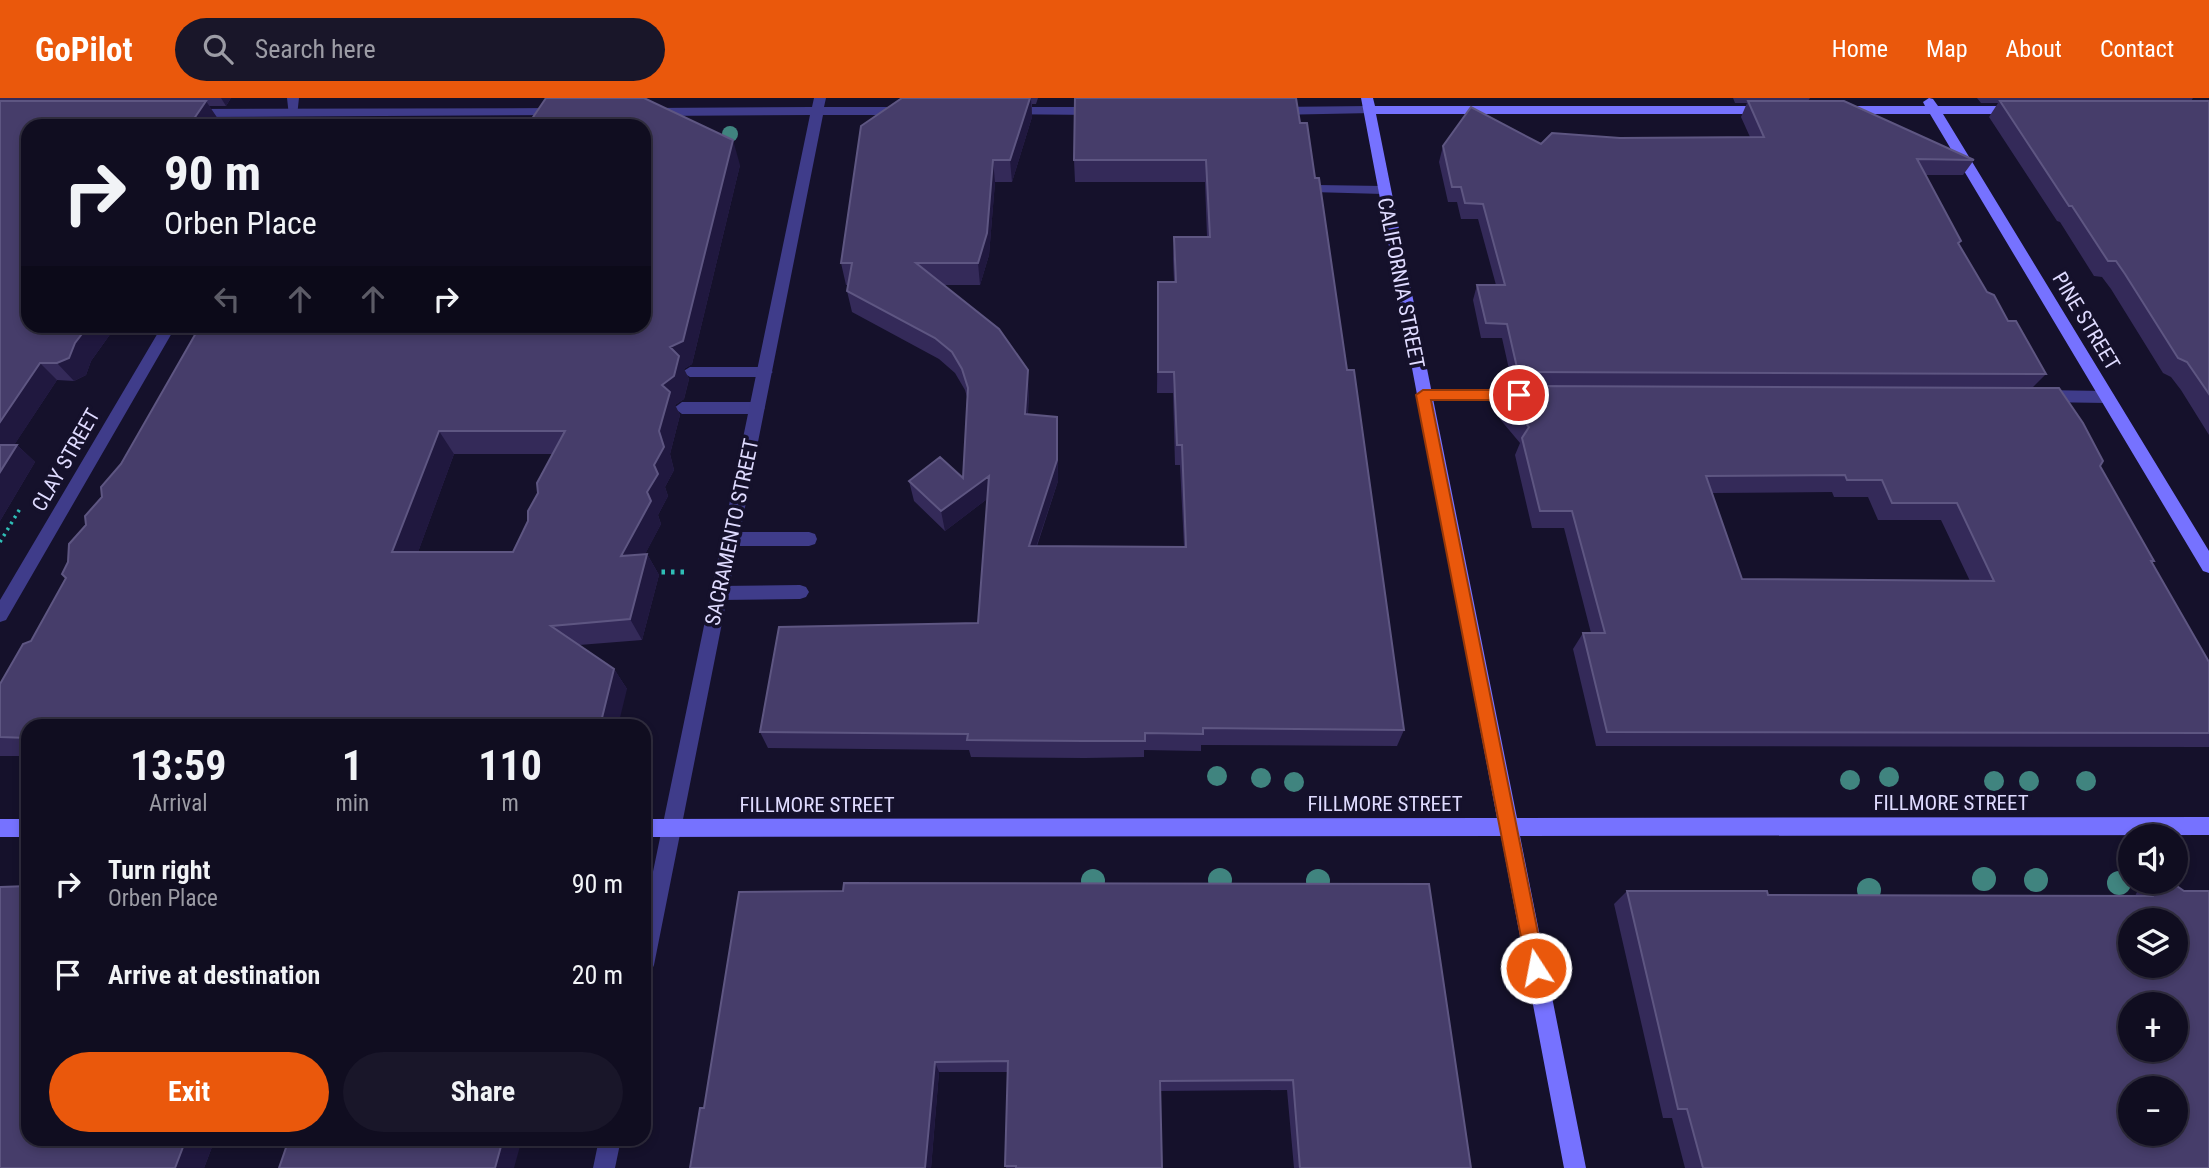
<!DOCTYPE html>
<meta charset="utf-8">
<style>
body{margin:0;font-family:"Roboto Condensed",sans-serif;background:#191629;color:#f1f3f6;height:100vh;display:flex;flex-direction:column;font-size:26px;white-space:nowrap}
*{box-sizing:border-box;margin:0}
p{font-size:23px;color:#9c9ca5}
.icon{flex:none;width:38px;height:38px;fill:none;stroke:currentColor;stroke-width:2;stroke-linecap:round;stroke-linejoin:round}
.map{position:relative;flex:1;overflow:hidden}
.panel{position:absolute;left:21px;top:621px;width:630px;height:427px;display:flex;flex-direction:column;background:#100d20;border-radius:21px;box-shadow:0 4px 10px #0003,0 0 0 2px #302d3e}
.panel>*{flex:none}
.banner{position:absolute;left:21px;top:21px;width:630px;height:214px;border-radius:21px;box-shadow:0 4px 10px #0003,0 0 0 2px #302d3e;background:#100d20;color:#f1f3f6;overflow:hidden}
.fabs{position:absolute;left:2118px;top:726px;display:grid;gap:14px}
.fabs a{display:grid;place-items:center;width:70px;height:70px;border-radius:50%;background:#100d20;box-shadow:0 4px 10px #0003,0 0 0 2px #302d3e;font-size:35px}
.pin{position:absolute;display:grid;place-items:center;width:60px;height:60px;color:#fff;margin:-30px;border:4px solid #fff;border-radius:50%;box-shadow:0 2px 7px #0007}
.me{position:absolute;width:77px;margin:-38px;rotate:349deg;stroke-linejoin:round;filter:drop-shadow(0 0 5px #0008)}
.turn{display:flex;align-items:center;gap:24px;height:147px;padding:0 28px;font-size:32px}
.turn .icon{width:91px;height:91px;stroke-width:2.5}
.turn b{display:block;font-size:49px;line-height:60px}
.lanes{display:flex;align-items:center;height:66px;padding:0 28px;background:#0003;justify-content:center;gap:35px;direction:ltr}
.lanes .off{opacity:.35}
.eta{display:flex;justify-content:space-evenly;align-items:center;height:119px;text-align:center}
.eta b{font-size:42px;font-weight:700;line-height:49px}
.primary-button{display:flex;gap:14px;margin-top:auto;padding:14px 28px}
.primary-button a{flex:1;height:80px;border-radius:42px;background:#ea580c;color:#fff;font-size:28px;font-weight:700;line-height:80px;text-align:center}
.primary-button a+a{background:#191629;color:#f1f3f6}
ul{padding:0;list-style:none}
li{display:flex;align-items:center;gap:21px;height:91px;padding:0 28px}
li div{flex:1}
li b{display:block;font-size:26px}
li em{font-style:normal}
header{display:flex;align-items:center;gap:42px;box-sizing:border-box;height:98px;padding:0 35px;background:#ea580c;color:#fff}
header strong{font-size:33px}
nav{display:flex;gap:38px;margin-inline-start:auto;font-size:24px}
.search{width:490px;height:63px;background:#191629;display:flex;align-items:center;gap:18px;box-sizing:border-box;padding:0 24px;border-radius:38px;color:#9c9ca5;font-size:26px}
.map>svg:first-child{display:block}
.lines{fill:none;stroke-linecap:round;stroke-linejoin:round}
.path-far1{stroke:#2fbfb7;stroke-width:3.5;stroke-dasharray:2.5 4.5;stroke-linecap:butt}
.path{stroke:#2fbfb7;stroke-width:5;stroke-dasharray:3.5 6;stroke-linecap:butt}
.lane{fill:#3f3c8a;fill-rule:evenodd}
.street{fill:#3f3c8a;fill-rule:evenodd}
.secondary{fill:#7672ff;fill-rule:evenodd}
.tree{fill:#40847f}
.wall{fill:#342a59;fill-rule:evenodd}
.shaded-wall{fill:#20183f}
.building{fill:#463d6a;stroke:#5e5682;stroke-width:2;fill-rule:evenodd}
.route{fill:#ea580c;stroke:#983908;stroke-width:2}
.labels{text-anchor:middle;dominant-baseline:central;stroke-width:7;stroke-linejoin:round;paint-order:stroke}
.street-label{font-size:21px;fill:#dfdbff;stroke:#15112b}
</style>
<header>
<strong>GoPilot</strong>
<div class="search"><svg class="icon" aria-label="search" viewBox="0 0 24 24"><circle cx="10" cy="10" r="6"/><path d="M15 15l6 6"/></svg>Search here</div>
<nav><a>Home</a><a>Map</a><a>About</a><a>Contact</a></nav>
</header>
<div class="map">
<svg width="2209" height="1070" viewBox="0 0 2209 1070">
<rect width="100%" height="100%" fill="#15112b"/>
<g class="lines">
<path class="path-far1" d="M0 444 21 409"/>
<path class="path" d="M652 474H689"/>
<path class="lane" d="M287 0H299L297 18H289Z
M1317 87 1383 88 1390 92 1383 96 1312 94V88Z
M690 269H765L773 274 765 279H690L682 274Z
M682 304H757L765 310 757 316H682L674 310Z
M731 434H809L815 436 817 441 815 446 809 448H731L725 446 723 441 725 436Z
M800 487 806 489 809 494 806 499 800 501 719 502 713 500 710 495 713 490 719 488Z"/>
<path class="street" d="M814 0H826L824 9H903L909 13 903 17H823L654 867 651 874 644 877V817L810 17 651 18 645 14 651 10 812 9Z
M1369 8 1375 12 1373 15 1274 17 1268 13 1274 9Z
M1008 9H1096L1102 13 1096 17 1004 16 1002 13Z
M560 10 566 14 564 17 189 19 183 15 189 11Z
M162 228H176L6 522 0 524V502Z
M1423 291H1522L1530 297 1522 303H1423L1415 297Z
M2040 292 2107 293 2115 299 2107 305 2040 304 2032 298Z
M599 1041H621L615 1070H593Z"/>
<path class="secondary" d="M1361 0H1373L1375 8H1768L1774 12 1768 16H1376L1517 720 2209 719V737L1520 738 1586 1070H1564L1501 738 644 739V721L1497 720Z
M1929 0 1933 1 1938 8H2016L2022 12 2016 16H1943L2209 453V475L2203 473 1930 16H1841L1835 12 1841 8H1925L1923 4Z
M0 721H28V739H0Z"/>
</g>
<g class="tree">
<circle cx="730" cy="36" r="8"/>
<circle cx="1217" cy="678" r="10"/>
<circle cx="1889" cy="679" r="10"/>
<circle cx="1261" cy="680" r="10"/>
<circle cx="1850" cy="682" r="10"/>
<circle cx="1994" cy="683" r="10"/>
<circle cx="2029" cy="683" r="10"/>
<circle cx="2086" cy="683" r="10"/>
<circle cx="1294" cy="684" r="10"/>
<circle cx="1984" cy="781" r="12"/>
<circle cx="1220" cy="782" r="12"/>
<circle cx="2036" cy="782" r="12"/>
<circle cx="1093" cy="783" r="12"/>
<circle cx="1318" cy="783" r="12"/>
<circle cx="2119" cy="785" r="12"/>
<circle cx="1869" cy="792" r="12"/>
</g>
<path class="wall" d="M0 0H231L226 8H209L218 21 213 28H28V228H116L91 263 86 277 74 283 57 282 14 347H17L35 364 0 423Z
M902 0H1038L1036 6H1032V19L1012 84H995L989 157 980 187H944L1029 293 1028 316 1058 340V383L1037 448 1184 449 1180 367H1175L1173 295H1157L1158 184H1174L1173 161 1174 139H1207L1205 84H1075L1074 62 1300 25 1315 80 1404 632 1397 648 1201 647V653L1144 652V659L1085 660 971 659 969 652 768 650 760 634 978 525 987 401 945 433 914 403 909 383 963 380 967 299 965 292 955 275 939 261 852 214 847 193 848 187H846L841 165Z
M1733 0H1810L1808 3 1974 62 1963 77H1925L1961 143 1959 146 1987 194 2046 276 2033 289 2100 368 2154 463 2152 464 2209 564V649L1596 648 1573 551 1583 535H1591L1564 430H1532L1515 357 1520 345 1494 314 1501 296H1520L1523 289H1513L1502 240H1481L1473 202 1477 187H1496L1478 121H1461L1457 104H1448L1439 64 1443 48 1541 46 1620 40 1750 39 1741 19 1747 5H1735ZM1832 394 1834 399H1868L1878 422H1941L1970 483 1742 481 1712 395Z
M1977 0H2193L2191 3H2209V337L2181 292 2171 279 2163 275 2111 191 2102 179 2094 178 2060 124 2057 123 1989 19 1998 5H1981Z
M740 67 692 266 684 271 689 281 684 301 675 307 680 317 670 356 674 372 665 389 668 398 658 417 661 426 645 456H647L659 477 642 542 579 547 614 571 627 591 28 628V658H0V586L31 543ZM454 356H553L528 423 513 454H418Z
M2153 784H2171L2184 793 2209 1070H1685L1672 1020H1663L1614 806 1627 793 1768 797 2135 798 2138 792Z
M1429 786 1471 1070H1294L1287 992 1160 993 1162 1070H1006L1008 974H939L931 1070H690L704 1010 843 793Z
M28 1041H223L220 1049H212L204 1070Z"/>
<path class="shaded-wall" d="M221 0H231L226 8Z
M1030 0H1031L1032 19 1012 84 1010 62Z
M206 3 218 21 213 28H189Z
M733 42 740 67 692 266 684 271 689 281 684 301 675 307 680 317 670 356 674 372 665 389 668 398 658 417 661 426 633 479 621 458 647 394 659 333 662 287 670 249Z
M993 62 995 84 989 157 980 187 978 165Z
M88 228H116L91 263 86 277 74 283 57 265 75 245Z
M40 265 57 282 3 364 0 361V324Z
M1028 272 1029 293 1026 337 1025 316Z
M1057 319 1058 383 1030 467 1029 448Z
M439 333 454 356 410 476 392 454Z
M17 347 35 364 0 423V374Z
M989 378 991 398 945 433 941 413Z
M647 456 659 477 642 542 630 521Z
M614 571 627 591 618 628H600Z
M935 964 939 974 931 1070H925Z
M186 1041 212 1049 204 1070H175Z
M197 1041H223L220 1049Z
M503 1041H522L514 1070H495Z"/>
<path class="building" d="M546 0H644L733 42 683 243 670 249 679 258 674 278 662 287 670 294 659 333 664 349 654 367 658 376 647 394 651 403 621 458 647 456 630 521 551 528 614 571 600 628H28V640L0 639V586L23 546 31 543 66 480 62 476 68 464 69 446 86 427 85 418 102 399 101 389 121 366 200 228H644V28H360H527ZM439 333H565L537 385 538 395 528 413V423L513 454H392Z
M902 0H1030L1010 62H993L987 135 978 165H916L999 231 1028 272 1025 316 1057 319V362L1029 448 1186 449 1182 347H1177L1174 274H1158V184H1176L1174 139H1210L1206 62H1074L1075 0H1296L1300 25H1307L1315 80H1319L1347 272H1354L1404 632 1203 630V636L1145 635V643H1084L967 642 968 636 760 634 779 529 978 525 989 378 941 413 909 383 940 359 963 380 968 290 962 271 952 254 935 240 847 193 852 165H841L861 28Z
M0 3H206L189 28H28V228H88L75 245 69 260 57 265H40L0 324Z
M1748 3H1844L1974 62 1917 61 1961 143 1958 145 1987 194 1994 197 2008 223H2016L2046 276 1518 274 1507 226 1486 225 1477 187H1505L1483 106 1465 105 1461 89H1452L1443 48 1471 9 1541 46 1552 35 1620 40 1764 39Z
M2000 3H2209V296L2187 264 2178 260 2125 176 2116 163H2108L2072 108H2069Z
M1524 288 2059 290 2083 325 2103 363 2100 368 2154 463H2151L2209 564V635L1607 634 1583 535H1605L1572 413H1540L1522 340 1529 329 1501 296H1526ZM1845 377 1847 382H1882L1892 405H1957L1994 483 1742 481 1706 378Z
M0 347H17L0 374Z
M2160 784H2171L2184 793H2209V1070H1703L1687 1011H1678L1627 793H1767L1768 797 2153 798ZM2130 822H2175V868H2130ZM2130 906H2175V952H2130ZM2130 990H2175V1036H2130Z
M844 785 1429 786 1471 1070H1300L1293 982 1160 983 1162 1070H1016V1068H1005L1008 963 935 964 925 1070H690L700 1010H704L739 794 843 793Z
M28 788V1041H186L175 1070H0V789Z
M289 1041H503L495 1070H279Z"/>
<path class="route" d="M1423 292H1519L1526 297 1519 302H1431L1545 870 1543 876 1536 879 1529 876 1527 870 1416 297Z"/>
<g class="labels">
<g class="street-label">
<text transform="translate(1401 185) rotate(79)">CALIFORNIA STREET</text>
<text transform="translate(2086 223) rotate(59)">PINE STREET</text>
<text transform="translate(66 362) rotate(-60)">CLAY STREET</text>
<text transform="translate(732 434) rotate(-78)">SACRAMENTO STREET</text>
<text x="1951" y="705">FILLMORE STREET</text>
<text x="1385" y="706">FILLMORE STREET</text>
<text x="817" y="707">FILLMORE STREET</text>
</g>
</g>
</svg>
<div class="fabs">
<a><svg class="icon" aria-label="sound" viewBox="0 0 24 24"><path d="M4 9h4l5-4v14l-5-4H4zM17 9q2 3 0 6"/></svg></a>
<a><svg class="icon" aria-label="layers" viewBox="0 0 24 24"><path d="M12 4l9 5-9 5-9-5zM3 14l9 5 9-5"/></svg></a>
<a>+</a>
<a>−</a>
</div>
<div class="pin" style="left:1519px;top:297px;background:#d93025"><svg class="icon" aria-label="arrive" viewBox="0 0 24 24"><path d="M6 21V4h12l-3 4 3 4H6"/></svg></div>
<svg class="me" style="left:1536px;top:870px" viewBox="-20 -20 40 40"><circle r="17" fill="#ea580c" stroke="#fff" stroke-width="3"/><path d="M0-11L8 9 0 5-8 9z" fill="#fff"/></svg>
<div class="banner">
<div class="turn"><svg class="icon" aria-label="right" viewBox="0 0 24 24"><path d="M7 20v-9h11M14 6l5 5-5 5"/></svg><div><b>90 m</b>Orben Place</div></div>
<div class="lanes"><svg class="icon off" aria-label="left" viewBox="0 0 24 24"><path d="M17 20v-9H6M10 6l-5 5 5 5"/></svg><svg class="icon off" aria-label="ahead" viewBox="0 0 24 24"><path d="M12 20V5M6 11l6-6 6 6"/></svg><svg class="icon off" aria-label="ahead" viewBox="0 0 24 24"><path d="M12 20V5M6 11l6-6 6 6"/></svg><svg class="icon" aria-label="right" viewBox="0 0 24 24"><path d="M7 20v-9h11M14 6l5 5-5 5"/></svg></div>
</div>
<section class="panel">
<div class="eta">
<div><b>13:59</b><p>Arrival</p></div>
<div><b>1</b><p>min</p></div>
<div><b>110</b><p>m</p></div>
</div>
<ul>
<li><svg class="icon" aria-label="right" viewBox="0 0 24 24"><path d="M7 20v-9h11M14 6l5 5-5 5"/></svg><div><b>Turn right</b><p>Orben Place</p></div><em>90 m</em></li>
<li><svg class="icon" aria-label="arrive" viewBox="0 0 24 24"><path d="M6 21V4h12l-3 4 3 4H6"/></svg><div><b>Arrive at destination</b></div><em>20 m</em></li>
</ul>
<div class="primary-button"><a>Exit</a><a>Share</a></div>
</section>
</div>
